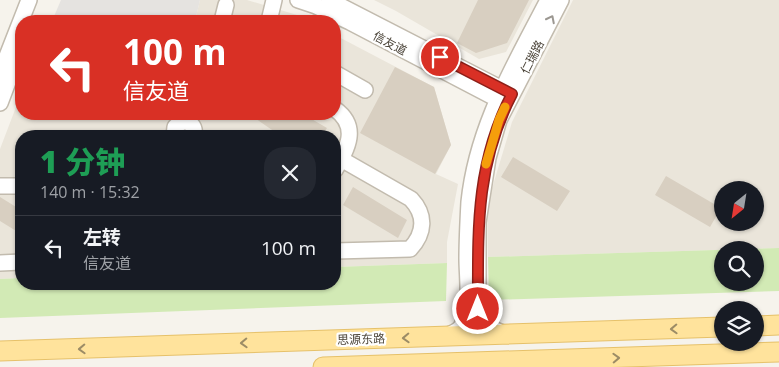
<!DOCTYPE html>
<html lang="zh">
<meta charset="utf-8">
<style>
body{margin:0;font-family:"Open Sans","Noto Sans SC",sans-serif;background:#242831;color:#f1f3f6;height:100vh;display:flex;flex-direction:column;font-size:19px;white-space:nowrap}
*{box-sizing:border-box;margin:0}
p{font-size:16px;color:#9ea1a6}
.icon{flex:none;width:28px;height:28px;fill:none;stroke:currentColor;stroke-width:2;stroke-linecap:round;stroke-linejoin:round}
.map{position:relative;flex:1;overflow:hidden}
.sheet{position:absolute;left:15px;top:130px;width:326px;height:160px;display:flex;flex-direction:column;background:#171b24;border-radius:20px;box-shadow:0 1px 4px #0004}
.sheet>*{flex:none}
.top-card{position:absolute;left:15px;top:15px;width:326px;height:105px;border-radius:20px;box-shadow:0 1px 4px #0004;background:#d93025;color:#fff;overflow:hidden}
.needle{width:32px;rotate:210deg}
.fabs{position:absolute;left:714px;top:181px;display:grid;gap:10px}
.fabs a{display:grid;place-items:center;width:50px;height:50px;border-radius:50%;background:#171b24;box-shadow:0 1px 4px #0004;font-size:25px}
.pin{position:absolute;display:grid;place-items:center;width:42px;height:42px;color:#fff;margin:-21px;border:2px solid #fff;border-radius:50%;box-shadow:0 1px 5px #0007}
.me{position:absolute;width:55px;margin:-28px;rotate:0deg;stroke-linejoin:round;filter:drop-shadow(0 0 4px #0008)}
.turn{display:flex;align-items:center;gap:18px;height:105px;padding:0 25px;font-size:22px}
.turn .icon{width:65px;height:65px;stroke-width:2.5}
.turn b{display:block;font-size:35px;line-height:42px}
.round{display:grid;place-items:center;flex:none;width:52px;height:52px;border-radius:20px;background:#242831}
.overview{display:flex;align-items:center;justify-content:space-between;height:85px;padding:0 25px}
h1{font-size:30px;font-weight:800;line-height:38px;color:#1e9e55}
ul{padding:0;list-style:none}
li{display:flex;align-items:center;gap:15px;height:65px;padding:0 25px;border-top:1px solid #363941}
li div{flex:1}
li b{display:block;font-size:19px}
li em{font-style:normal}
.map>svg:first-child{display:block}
.residential{fill:#eae5da;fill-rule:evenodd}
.green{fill:#d2eab5;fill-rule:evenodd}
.parking{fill:#e5e3e0}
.building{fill:#d8cfc1}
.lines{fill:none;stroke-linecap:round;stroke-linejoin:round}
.minor-casing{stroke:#c2bbae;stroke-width:18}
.major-casing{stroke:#e6c16a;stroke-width:21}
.minor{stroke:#fff;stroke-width:15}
.major{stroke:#ffe39c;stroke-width:19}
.oneway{stroke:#9c9892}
.oneway2{stroke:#9c8c66}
.route-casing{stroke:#8d1f18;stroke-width:12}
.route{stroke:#d93025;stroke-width:9}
.slow{stroke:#f59e0b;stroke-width:9}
.labels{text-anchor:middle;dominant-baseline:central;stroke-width:4.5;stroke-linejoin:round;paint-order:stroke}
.street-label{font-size:12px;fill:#4b4439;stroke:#fff}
</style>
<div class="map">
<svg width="779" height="367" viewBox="0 0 779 367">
<rect width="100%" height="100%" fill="#f6f3ec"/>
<path class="residential" d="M200 0H247L297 15 309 21H195Z
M374 0H533L506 52 479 59 396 11Z
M573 0H779V248L488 257 487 205 512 122ZM722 190H755V222H722Z
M335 35 434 87 451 145 436 174 458 184 447 242V263L335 267V136H21V278L0 279V149L21 94V114H157L169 117 170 114H335Z"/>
<path class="green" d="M779 248V291L489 300 488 257ZM722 250H755V282H722Z
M447 263 446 301 0 318V279L21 278V284H335V267Z"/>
<path class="parking" d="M61 0H200L195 21H52Z"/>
<path class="building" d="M478 0H529L507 43 476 53 457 43Z
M395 67 434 87 451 145 435 174 360 133Z
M249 114H303L327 128 321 136H273L275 132Z
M513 157 570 191 557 211 501 177Z
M666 176 721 208 710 227 655 195Z
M353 187 407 220 398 238 343 205Z
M0 197 21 210V234L0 221Z"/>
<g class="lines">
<g class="minor-casing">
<path id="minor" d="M298 0 316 6 350 22 505 103
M329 0 510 93
M222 21 226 5
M269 21 274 0
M335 73 365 90
M0 74 29 0
M0 103 17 58
M335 109C360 127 347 149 335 170
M174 136 175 127C184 117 197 123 194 136
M0 186H21
M335 251 410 249C425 233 426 215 411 199L341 159
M0 263 21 262
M505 334C491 329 482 324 478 309V222L488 158 499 120 561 0
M445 336C451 334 457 332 461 327 472 310 467 278 467 259 467 240 468 221 469 202 477 126 514 66 548 0"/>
</g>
<g class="major-casing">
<path id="major" d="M755 326 779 325
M0 351 722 327
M323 367 779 352"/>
</g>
<use href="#minor" class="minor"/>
<use href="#major" class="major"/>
</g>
<defs><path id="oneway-chevron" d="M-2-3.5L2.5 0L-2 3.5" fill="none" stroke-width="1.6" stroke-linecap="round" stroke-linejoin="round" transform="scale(1.25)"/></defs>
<use class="oneway" href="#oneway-chevron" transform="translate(551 19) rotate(-63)"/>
<g class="oneway2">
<use href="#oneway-chevron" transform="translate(674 329) rotate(178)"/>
<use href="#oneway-chevron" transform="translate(406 338) rotate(178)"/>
<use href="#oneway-chevron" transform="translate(244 343) rotate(178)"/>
<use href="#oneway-chevron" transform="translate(82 349) rotate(178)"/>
<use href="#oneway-chevron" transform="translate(616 358) rotate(-2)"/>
</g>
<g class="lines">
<g class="route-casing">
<path id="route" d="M440 57 512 94C475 165 478 232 478 309"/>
</g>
<use href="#route" class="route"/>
<path class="slow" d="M486 164 499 120 505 107"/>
</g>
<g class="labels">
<g class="street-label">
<text transform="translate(390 43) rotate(28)">信友道</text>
<text transform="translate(532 57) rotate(-63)">仁瑞路</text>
<text transform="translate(361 339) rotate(-2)">思源东路</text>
</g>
</g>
</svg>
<div class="fabs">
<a><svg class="needle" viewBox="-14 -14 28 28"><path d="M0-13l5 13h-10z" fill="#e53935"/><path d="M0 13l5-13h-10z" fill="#9ea1a6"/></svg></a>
<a><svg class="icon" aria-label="search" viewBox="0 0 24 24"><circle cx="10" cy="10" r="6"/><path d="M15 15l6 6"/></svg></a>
<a><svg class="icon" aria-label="layers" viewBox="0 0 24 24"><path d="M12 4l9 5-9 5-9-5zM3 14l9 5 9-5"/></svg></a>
</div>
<div class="pin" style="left:440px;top:57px;background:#d93025"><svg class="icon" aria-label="arrive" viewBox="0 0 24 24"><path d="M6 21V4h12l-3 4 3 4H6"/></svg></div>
<svg class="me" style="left:478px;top:309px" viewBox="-20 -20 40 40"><circle r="17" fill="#d93025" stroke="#fff" stroke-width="3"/><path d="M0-11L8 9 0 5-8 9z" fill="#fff"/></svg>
<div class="top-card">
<div class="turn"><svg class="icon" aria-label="left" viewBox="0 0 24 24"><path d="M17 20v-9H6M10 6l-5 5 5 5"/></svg><div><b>100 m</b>信友道</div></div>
</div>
<section class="sheet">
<div class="overview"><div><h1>1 分钟</h1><p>140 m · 15:32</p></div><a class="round"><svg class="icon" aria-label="close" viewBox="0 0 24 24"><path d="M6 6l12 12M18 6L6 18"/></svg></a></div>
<ul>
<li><svg class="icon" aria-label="left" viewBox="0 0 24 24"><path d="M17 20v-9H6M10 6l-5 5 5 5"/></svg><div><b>左转</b><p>信友道</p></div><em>100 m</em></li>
</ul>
</section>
</div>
